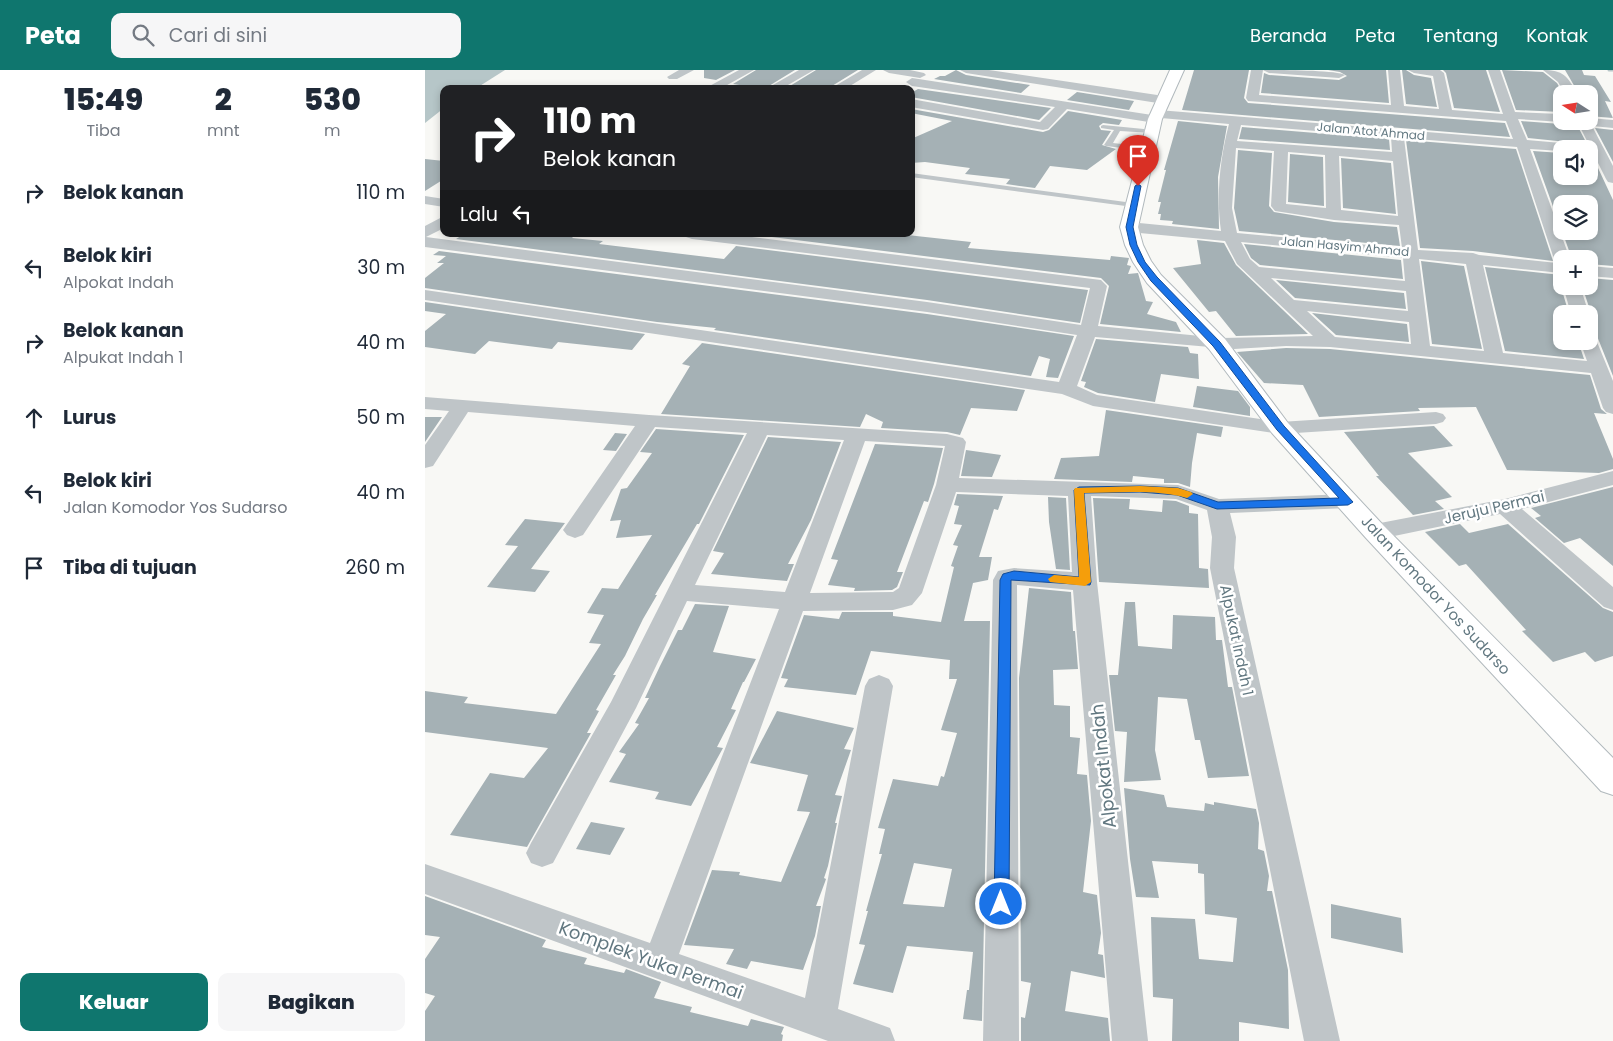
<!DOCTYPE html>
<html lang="id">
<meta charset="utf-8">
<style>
body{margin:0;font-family:Poppins,sans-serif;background:#f6f6f7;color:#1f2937;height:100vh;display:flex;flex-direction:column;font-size:19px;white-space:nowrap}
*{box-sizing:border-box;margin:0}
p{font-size:16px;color:#747a83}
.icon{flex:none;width:28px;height:28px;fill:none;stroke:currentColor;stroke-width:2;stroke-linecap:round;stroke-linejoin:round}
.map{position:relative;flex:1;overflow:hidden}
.details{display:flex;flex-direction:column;background:#fff;width:425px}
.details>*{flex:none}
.banner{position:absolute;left:15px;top:15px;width:475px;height:152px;border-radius:10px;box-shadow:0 2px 8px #0003;background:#202124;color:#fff;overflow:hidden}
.needle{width:32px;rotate:282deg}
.controls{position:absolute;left:1128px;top:15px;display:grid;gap:10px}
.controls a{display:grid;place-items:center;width:45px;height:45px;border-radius:10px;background:#fff;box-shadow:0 2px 8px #0003;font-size:25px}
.pin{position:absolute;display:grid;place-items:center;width:42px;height:42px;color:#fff;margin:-51px -21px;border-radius:50% 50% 50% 0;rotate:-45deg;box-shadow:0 0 5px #0007}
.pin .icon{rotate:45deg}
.me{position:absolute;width:55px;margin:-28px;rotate:0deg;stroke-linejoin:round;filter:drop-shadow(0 0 4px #0008)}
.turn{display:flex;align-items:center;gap:18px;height:105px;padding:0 20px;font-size:22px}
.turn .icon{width:65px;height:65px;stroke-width:2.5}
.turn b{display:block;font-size:35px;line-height:42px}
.then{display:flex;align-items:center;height:48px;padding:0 20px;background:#0003;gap:10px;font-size:19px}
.eta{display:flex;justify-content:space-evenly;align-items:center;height:85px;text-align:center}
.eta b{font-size:30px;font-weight:800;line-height:35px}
.primary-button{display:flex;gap:10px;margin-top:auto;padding:10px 20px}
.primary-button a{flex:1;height:58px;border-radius:10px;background:#0f766e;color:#fff;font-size:20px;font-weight:800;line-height:58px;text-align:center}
.primary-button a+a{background:#f6f6f7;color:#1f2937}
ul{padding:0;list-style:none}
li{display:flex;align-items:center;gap:15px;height:75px;padding:0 20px}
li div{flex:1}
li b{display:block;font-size:19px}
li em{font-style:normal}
header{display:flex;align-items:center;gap:30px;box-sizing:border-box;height:70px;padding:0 25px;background:#0f766e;color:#fff}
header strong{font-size:24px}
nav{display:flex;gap:28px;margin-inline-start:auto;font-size:18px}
.search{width:350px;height:45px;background:#f6f6f7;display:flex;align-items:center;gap:12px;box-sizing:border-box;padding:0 18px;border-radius:10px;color:#747a83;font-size:19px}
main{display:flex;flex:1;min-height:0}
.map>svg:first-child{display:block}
.water{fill:#b6c6c8}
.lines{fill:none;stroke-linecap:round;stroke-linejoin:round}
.stream{stroke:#b6c6c8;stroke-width:3}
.building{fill:#a5b1b5;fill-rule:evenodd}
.secondary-casing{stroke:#b1b9bd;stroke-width:2}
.lane{fill:#bfc5c8;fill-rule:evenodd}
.street{fill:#bfc5c8;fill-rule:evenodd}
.secondary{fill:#fff;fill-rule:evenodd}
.route{fill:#1a73e8;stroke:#114b97}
.slow{fill:#f59e0b}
.labels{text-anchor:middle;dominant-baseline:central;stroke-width:5;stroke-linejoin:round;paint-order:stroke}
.far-street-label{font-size:12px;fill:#627881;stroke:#fff}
.street-label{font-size:15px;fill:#627881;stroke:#fff}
.near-street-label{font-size:18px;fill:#627881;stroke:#fff}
</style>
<header>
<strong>Peta</strong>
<div class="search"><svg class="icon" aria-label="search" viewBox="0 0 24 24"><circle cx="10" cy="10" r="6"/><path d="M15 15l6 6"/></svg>Cari di sini</div>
<nav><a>Beranda</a><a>Peta</a><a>Tentang</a><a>Kontak</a></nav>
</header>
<main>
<section class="details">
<div class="eta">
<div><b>15:49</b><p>Tiba</p></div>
<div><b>2</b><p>mnt</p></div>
<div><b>530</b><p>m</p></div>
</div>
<ul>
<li><svg class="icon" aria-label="right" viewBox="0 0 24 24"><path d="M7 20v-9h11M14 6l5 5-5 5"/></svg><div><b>Belok kanan</b></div><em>110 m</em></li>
<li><svg class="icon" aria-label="left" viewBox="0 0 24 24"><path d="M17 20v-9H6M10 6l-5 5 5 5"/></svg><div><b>Belok kiri</b><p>Alpokat Indah</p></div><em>30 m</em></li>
<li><svg class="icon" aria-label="right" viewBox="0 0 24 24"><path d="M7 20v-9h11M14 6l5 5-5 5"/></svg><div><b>Belok kanan</b><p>Alpukat Indah 1</p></div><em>40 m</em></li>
<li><svg class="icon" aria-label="ahead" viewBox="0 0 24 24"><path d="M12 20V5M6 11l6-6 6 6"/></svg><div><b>Lurus</b></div><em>50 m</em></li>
<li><svg class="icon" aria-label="left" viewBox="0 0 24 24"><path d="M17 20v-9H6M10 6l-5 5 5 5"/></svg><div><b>Belok kiri</b><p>Jalan Komodor Yos Sudarso</p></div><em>40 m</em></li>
<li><svg class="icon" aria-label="arrive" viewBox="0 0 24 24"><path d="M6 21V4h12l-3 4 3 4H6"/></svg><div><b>Tiba di tujuan</b></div><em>260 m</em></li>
</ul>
<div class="primary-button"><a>Keluar</a><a>Bagikan</a></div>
</section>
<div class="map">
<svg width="1188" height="971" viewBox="0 0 1188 971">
<rect width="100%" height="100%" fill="#f8f8f5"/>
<path class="water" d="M0 0H80L50 19H19V38L0 53Z"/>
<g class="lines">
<path class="stream" d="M1184 0H1188"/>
</g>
<path class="building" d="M279 0H310L291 10 279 8Z
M331 0H370L339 19 308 14Z
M391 0H433L402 19H360Z
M531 0 541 5 605 15 596 23 509 9 515 6H520Z
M769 0H824L819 28 823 33 1080 53 1085 67 757 40Z
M903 0H961L964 33 836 23 839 3 844 5 914 10 922 6 915 2Z
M977 0H981L989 5 1006 8 1012 37 981 34Z
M1018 0H1061L1075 42 1029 38 1021 3Z
M1077 0 1118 2 1132 13 1138 24 1136 42 1091 40Z
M1140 0H1157L1159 5 1170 6 1186 32 1180 31 1188 48 1164 46V24H1154Z
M493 19 626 38 614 50 486 27V23Z
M652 22 709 31 704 40 642 30Z
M486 39 618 62 624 60 643 41 697 50 694 55 678 53 674 56 676 60 686 61 677 75 691 79 662 100 625 96 610 118 581 114 585 109 540 104 545 98 500 92 486 93V69L527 51 486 43Z
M753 51 802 56 793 107 794 159 747 154 748 151 735 150 736 144H733L736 132H733L741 100H739Z
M1096 51 1136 54 1140 51H1150L1162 74 1103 68Z
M817 57 964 69 965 80 814 69Z
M1170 58 1188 60V92Z
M981 70 1091 79 1128 191 1048 181 995 178Z
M813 80 847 83 844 136 849 142 909 152 972 157 975 176 814 161 809 138Z
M1108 81 1136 83V106H1164V84L1166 83 1188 130V196L1164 194V189H1147L1137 161H1164V134H1136V159Z
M865 84 898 87 899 136 863 132Z
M916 88 966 93 971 144 918 138Z
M0 89 19 91V109L0 121Z
M39 164H151L147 168 178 171 174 174 299 189 311 176 663 220 655 253 502 230 31 169Z
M322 164H473L546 172 543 178 685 190 686 186 704 188 702 195 706 196 703 204 713 203 721 231 728 232 722 244 751 252 756 262 675 254 684 216 676 208Z
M772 170 799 173 811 195 883 264 811 266 791 241 784 242 748 198 776 194Z
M819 174 976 190 978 209 835 195 826 188Z
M14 181 502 244 649 266 633 308 621 307 625 289 614 286 606 306 289 260 291 258 232 252 0 218V208L19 193H12L21 186 8 185Z
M996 191 1039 196 1057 279 1007 274Z
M1060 197 1136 205V217L1144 244H1136V271H1153L1159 289 1080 281Z
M1164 208 1188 210V306L1172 266 1164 264V246L1166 243 1157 216H1164Z
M851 210 979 223 981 239 870 228Z
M0 232 220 264 207 280 133 272 127 279 64 271 50 284 0 277V261L21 244 0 241Z
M887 243 982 254 984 272 911 265Z
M671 269 763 277 765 283 773 284 774 309 736 304 730 332 673 323 659 317 661 312 656 311Z
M277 273 600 320 592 341 546 338 535 365 522 362 456 358 458 352 441 344 435 357 236 344 265 296 257 294Z
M861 278 905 279 1165 305 1176 339 1182 344 1169 343 1188 389V399L1174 403 1082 400 1051 337 993 338 995 341 894 347 878 315 839 313 812 282Z
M772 316 813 321 825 337V346L768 337Z
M681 340 798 357 796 367 772 363 767 393 765 417 753 413H739V409L708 406 707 412 629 409 636 388 674 386Z
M0 347H17L0 372Z
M1009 356 1028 376 983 383 1027 427 1010 431 1019 439 988 445 951 406H954L919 362Z
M231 359 319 365 274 454H272L230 525H232L218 549 200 586 188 605H191L171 640 174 641 162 663H166L102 777 25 765 65 703 99 708 123 678 0 662V621L43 627 39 633 131 644 176 574 164 573 179 545 162 543 177 518 193 519 227 465 191 468 196 450 185 451 196 419 202 418 227 383 215 382Z
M190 363 202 364 191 381 178 380Z
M343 367 416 372 386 450 363 494H369L362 511 286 504 299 483 288 481Z
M450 374 518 378 509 414 503 432 499 431 472 502H478L472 517 467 520 429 521 430 518 403 515 413 490 406 489Z
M541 380 576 385 567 407 536 406Z
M1188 417V496L1155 468 1139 473 1110 448 1116 446 1106 438Z
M532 424 578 426 573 440 569 439 554 487H567L563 510 548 513 539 551H565L557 951 538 949 542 920H544L548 882 482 876 468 923 428 914 440 875 434 874 443 841H441L457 784H454L460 759 453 758 468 709 513 716 516 706 519 707 532 663 516 660 532 609H524L525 590 446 581 431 625 359 617 363 609 356 608 379 545 414 549 417 542H468V546L516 552 529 497 526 496 533 476 528 475 537 455 529 454 534 436 529 435ZM489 793 527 799 519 837 478 834Z
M623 427 641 428 645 500 631 499 624 452Z
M668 428 705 429 704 439 737 442 738 430 751 431 764 436V443L773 444 774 498 783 499 784 518 674 512Z
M100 449 140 453 106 499 125 501 110 522 62 517 93 476 80 475Z
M1035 454 1044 463 1083 454 1178 538 1188 542V586L1170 592 1160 582 1128 592 1097 561 1101 560 1041 494 1034 496 1000 462Z
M604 518 646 522 648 561H650L653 599 628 600 629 635 645 636V667L655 668 652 704 662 705 666 751 658 822 672 825 676 863 673 884 678 885 680 908 646 901 640 941 683 948 685 971H596V947L600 948 606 913 596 911 594 608Z
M700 532H710L713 576 747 579 748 545 790 547 791 570H797L803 617H807L824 706 783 708 775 670H770L762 629 733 627 730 680 736 710 699 712 702 662 690 661 684 605H693Z
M270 534 304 536 288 582 331 589 319 612H318L306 639 311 640 292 677 298 678 266 736 230 729 234 722 184 712 201 684 194 682 214 654 210 653 224 628H220L235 596 253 560H257Z
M352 641 429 658 419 679 426 680 410 725 417 726 410 753H412L403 796 399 808 401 809 400 812 391 836H396L390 866 378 900 326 891 322 899 301 894 309 879 259 875 287 800 315 802 314 805 356 812 385 742 372 741 383 705 325 693Z
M699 718 739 725 742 737 779 741 780 733 789 735V732L831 739 834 753 833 779 839 781 844 806 842 821H847L863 900 864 959 814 952V971H747L748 929 728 927 726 847 770 849 774 889 808 892 812 848 780 844 779 804 773 803V794L727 791 734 828 711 827 705 789Z
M166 752 200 758 185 785 151 779Z
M0 826 121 870 117 877 162 888 159 894 199 903 201 899 236 912 229 928 267 937 265 942 323 956 326 949 359 957 356 964 358 965 357 971H0V941L10 926 0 923V889L15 867 0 865Z
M906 834 976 848 978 883 906 868Z"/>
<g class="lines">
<g class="secondary-casing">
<path id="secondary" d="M745 0H759L737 49 713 157 718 175 726 191 736 205 800 269 863 353 959 456 1188 688V725L1176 721 941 468 847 363 784 279 722 213 708 192 700 175 695 157 723 49Z"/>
</g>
<path class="lane" d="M678 55 729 60V62L727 63 695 61 688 73 722 77 726 79 722 81 681 76 679 75 689 60 676 58V56Z
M486 103 708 133 712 135 708 137 486 107Z"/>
<path class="street" d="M254 0H269L252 9H244L242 7Z
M314 0H329L295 19H279Z
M374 0H389L356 19H341Z
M437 0H451L420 19H405Z
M458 0H485L499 3 501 5 495 8 464 3Z
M535 0H564L739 26 745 30 739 34 541 3Z
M826 0H838L834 25 966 35 963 0H975L979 36 1014 39 1008 6 989 3 983 0H1015L1019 3 1027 40 1078 44 1063 0H1075L1090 42 1136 44V51H1138L1136 52 1093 49 1102 70 1159 75 1166 79 1164 82V79H1136V81L1105 79 1145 189H1136V203L1058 195 1078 283 1162 291 1155 271H1164V266L1170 267 1188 311V344L1181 342 1178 338 1166 303 905 277 861 276 792 280 785 277 670 267 652 316 672 325 855 352 1011 342 1018 344 1021 348 1018 352 1011 354 855 364 668 336 637 324 0 230V220L634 312 652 265 502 242 0 177V156L19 146V158L1 167 502 232 656 255 665 218 267 169 261 167 259 164H303L676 210 682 216 673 256 796 268 888 266 812 194 800 171 704 162 699 160 696 157 699 154 704 152 796 161C791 126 795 88 804 54L736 48 734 52 730 53 642 39 623 59 618 60 486 37V29L615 52 630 37 487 16 481 12 487 8 727 45 729 41 733 40 1088 69 1081 51 823 31 821 28ZM816 55 966 67 967 82 812 71ZM979 68 1092 77 1129 189 1132 193 1054 185 1048 183 993 180ZM811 78 849 81 846 136 850 141 909 150 974 155 977 178 812 163 807 138ZM863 82 900 85 901 138 861 134ZM914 86 968 91 973 146 916 140ZM816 172 978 188 980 211 834 197 825 189ZM994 189 1041 194 1059 281 1005 276ZM846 208 981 221 983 241 869 230ZM882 241 984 252 986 274 910 267Z
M838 0C853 0 912 0 920 5L914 8 844 3Z
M1118 0C1138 0 1143 6 1152 24H1140L1133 12Z
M1164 48 1188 50V58L1167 56 1188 96V113L1183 112 1181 109 1152 51H1164Z
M0 126 19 129V137L0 134Z
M1164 196 1188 198V208L1164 206Z
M1138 216H1155L1164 244H1146Z
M0 327 224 345 522 364 538 368 541 372 534 408 753 415 794 429 923 424 931 426 934 431 931 436 923 438 805 443 811 467 809 498 915 971H879L785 498 787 467 782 440 751 429 666 426 672 512 723 971H687L648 520 592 515 594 971H558L568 510 573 501 589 498 647 502 643 426 531 422 497 523 487 535 468 540 378 541 254 884 380 928 440 616 444 609 454 605 464 609 468 616 413 939 465 958 470 971H403L0 824V794L225 873 354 539 262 531 211 638 128 793 117 797 106 793 101 783 106 773 186 632 322 363 230 357 158 465 150 468 142 465 138 460 210 356 43 342 8 396 0 398V375L24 341 0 339ZM342 365 419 370 360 522 270 515ZM440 371 520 376 511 415 474 518 468 522 385 523Z
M1188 401V415L1097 439 1188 517V540L1179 537 1075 444 950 470 942 467 938 462 942 457 950 454 1080 429Z"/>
<use href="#secondary" class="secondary"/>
</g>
<path class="route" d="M713 114 716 116 708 157 712 175 720 192 732 207 795 272 859 356 928 432 923 435 792 439 752 425 715 422 659 423 666 512 665 515 586 510 584 834 582 840 576 842 571 840 569 834 575 510 578 504 589 501 654 507 649 420 654 417 715 416 753 418 793 432 914 428 852 360 788 276 726 211 713 192 705 175 701 157 710 116Z"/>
<path class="slow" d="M715 416 753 418 766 422 768 424 762 428C730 419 693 423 659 423L666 512 660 516 625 512 623 509 629 505 654 507 649 420 650 418Z"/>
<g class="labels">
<g class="far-street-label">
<text transform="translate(946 61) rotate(5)">Jalan Atot Ahmad</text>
<text transform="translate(920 176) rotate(5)">Jalan Hasyim Ahmad</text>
</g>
<g class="street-label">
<text transform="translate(1069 437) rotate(-13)">Jeruju Permai</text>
<text transform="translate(1011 525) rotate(47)">Jalan Komodor Yos Sudarso</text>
<text transform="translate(812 570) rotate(78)">Alpukat Indah 1</text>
</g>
<g class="near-street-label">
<text transform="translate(678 696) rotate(-96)">Alpokat Indah</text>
<text transform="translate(226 890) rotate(20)">Komplek Yuka Permai</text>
</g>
</g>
</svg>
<div class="controls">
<a><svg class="needle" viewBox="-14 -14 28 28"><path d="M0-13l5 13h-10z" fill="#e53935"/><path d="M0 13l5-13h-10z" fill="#747a83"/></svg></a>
<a><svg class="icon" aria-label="sound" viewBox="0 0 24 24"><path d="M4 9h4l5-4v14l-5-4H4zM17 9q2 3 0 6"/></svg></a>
<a><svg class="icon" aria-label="layers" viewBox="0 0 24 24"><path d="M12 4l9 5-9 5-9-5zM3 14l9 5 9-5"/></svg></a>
<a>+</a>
<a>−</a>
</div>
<div class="pin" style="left:713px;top:116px;background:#d93025"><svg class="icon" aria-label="arrive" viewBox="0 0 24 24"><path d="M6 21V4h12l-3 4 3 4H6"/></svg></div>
<svg class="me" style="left:576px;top:834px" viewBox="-20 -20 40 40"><circle r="17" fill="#1a73e8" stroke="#fff" stroke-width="3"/><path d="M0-11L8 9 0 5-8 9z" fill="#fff"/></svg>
<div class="banner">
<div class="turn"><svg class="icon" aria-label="right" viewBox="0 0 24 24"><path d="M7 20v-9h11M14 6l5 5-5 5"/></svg><div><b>110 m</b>Belok kanan</div></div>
<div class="then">Lalu<svg class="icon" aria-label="left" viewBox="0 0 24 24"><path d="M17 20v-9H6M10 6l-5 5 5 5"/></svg></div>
</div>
</div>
</main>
